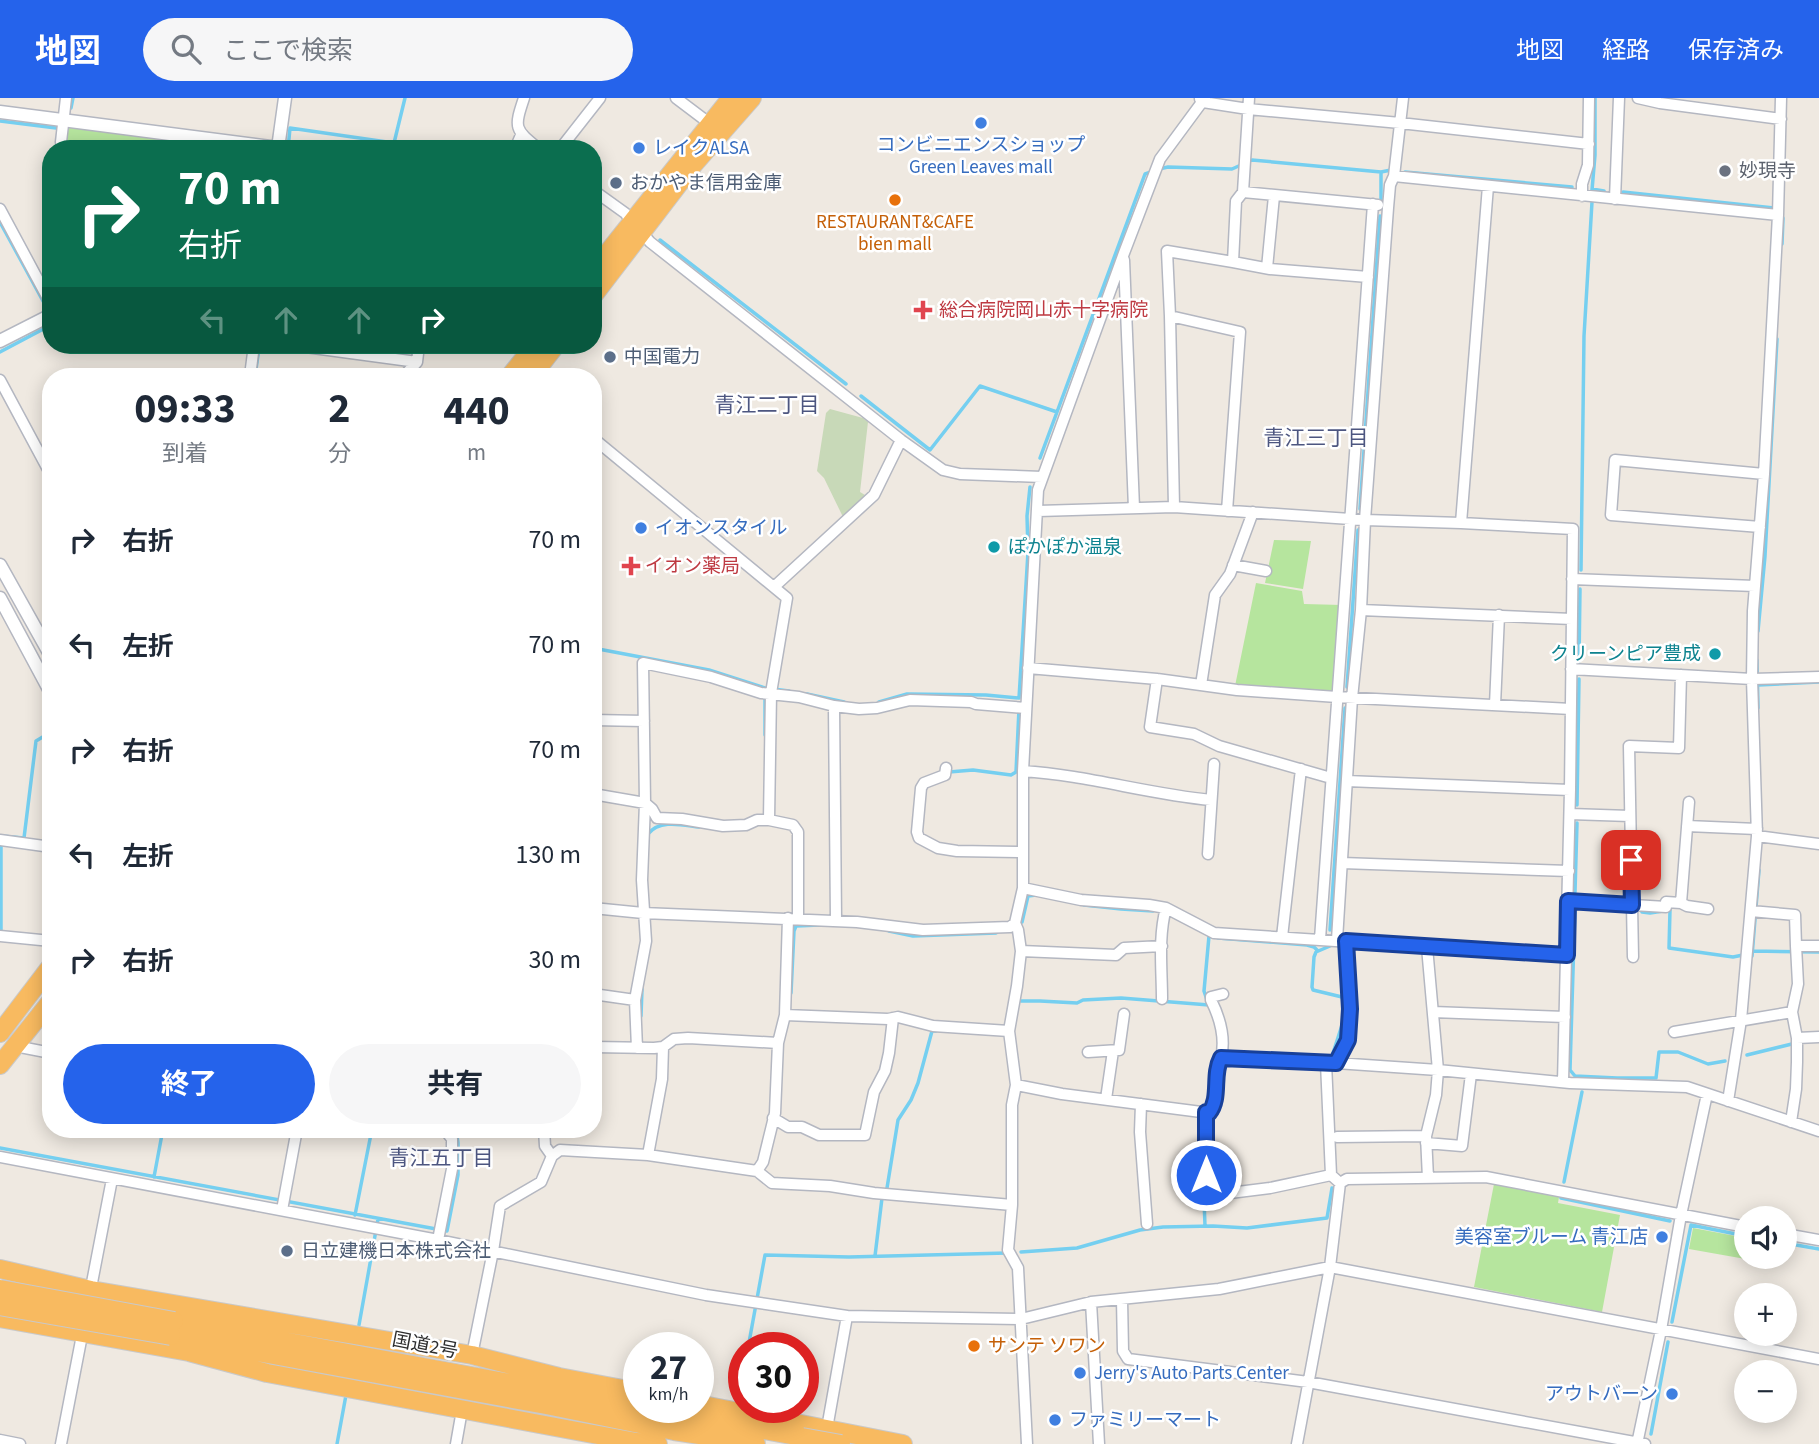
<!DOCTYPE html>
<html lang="ja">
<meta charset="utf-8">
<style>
body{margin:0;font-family:"Source Sans 3","Noto Sans JP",sans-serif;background:#f6f6f7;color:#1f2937;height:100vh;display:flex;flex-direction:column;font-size:26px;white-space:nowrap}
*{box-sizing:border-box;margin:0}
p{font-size:23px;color:#747a83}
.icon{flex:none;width:38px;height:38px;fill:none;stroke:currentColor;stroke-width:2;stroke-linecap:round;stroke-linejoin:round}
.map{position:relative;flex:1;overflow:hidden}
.panel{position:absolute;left:42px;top:270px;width:560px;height:770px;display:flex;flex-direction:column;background:#fff;border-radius:28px;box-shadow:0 4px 18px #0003}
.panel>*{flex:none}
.banner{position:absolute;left:42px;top:42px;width:560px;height:214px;border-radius:28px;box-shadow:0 4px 18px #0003;background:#0b6e4f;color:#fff;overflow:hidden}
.controls{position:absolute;left:1734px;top:1108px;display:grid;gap:14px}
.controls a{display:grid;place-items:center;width:63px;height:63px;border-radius:50%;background:#fff;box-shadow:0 4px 18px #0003;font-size:35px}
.speed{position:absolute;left:623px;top:1234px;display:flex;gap:14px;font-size:35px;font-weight:700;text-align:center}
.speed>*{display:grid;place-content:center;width:91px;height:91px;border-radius:50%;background:#fff;box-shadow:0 4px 18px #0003;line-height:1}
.speed small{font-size:18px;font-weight:400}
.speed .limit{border:10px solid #d22;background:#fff;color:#111}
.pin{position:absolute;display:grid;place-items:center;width:60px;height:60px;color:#fff;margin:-30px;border-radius:14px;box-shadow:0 4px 10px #0006}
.me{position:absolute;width:77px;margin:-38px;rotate:0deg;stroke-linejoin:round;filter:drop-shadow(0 0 5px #0008)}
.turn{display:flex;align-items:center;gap:24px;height:147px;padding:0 21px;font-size:32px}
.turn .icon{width:91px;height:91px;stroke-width:2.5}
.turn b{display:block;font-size:49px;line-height:60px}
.lanes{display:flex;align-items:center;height:66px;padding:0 21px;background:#0003;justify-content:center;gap:35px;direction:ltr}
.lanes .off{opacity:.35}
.eta{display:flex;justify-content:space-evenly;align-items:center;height:119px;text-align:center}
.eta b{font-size:42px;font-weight:700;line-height:49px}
.primary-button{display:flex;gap:14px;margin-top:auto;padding:14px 21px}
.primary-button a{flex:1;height:80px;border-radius:42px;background:#2563eb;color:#fff;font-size:28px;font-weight:700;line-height:80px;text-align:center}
.primary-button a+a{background:#f6f6f7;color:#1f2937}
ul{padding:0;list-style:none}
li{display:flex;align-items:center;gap:21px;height:105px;padding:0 21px}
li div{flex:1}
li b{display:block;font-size:26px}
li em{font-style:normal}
header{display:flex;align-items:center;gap:42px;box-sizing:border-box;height:98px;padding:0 35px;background:#2563eb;color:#fff}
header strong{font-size:33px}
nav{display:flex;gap:38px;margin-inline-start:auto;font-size:24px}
.search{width:490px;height:63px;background:#f6f6f7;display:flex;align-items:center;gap:18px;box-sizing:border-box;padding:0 24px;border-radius:38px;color:#747a83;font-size:26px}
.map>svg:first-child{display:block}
.green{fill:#b6e59e}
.cemetery{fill:#c8d9b8}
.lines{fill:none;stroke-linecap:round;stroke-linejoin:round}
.stream{stroke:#75cff0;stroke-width:3.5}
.minor-casing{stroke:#b4b7c1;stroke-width:13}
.tertiary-casing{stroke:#b4b7c1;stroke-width:15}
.trunk-casing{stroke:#c9c9c9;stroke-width:20}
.minor{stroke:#fff;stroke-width:10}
.tertiary{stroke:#fff;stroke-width:12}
.trunk{stroke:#f8ba60;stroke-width:18}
.trunk-bridge-casing{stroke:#c9c9c9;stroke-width:20;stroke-linecap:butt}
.trunk-bridge{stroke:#f8ba60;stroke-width:18}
.route-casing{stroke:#184099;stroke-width:18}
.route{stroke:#2563eb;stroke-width:12}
.shop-dot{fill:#3f7fe0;stroke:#fff;stroke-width:2.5}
.worship-dot{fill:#6b7280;stroke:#fff;stroke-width:2.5}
.service-dot{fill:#5c6f8a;stroke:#fff;stroke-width:2.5}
.food-dot{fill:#e8710a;stroke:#fff;stroke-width:2.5}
.health-dot{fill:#e0444e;stroke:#fff;stroke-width:2.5}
.culture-dot{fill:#0f9aa8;stroke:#fff;stroke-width:2.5}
.labels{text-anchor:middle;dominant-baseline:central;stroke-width:5;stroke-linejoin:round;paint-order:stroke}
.shop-label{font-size:19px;fill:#366cbe;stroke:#fff;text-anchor:start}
.worship-label{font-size:19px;fill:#5b616d;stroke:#fff;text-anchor:start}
.service-label{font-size:19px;fill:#4e5e75;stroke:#fff;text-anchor:start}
.food-label{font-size:19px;fill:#c56008;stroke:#fff}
.health-label{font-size:19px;fill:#be3a42;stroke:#fff;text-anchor:start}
.culture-label{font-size:19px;fill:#0d838f;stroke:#fff;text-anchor:start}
.street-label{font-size:19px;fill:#2e2e2e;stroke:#fff}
.neighbourhood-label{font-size:21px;fill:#4d5680;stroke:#fff}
</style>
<header>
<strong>地図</strong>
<div class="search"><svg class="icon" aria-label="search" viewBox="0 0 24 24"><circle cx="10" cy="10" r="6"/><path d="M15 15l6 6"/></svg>ここで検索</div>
<nav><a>地図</a><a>経路</a><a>保存済み</a></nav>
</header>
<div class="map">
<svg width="1819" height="1346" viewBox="0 0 1819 1346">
<rect width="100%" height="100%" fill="#efe9e1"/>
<path class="green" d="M70 29 225 51H68L64 44 65 34Z
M1274 442 1311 443 1303 491 1265 485Z
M1256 485 1302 493 1304 506 1342 507 1335 591 1330 595 1235 588Z
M1494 1086 1559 1099 1558 1105 1620 1117 1602 1214 1474 1189Z
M1693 1130 1746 1140V1158L1752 1159 1751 1162 1689 1151Z"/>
<path class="cemetery" d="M830 311 863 320 868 324 860 394 865 397 843 419 824 380 817 373 826 315Z"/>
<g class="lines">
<path class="stream" d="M71 10 73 0
M0 23 56 30
M288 51 290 30 394 45 405 0
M1159 71 1168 69 1232 71 1252 62 1381 74
M1405 74 1572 89
M1592 91 1604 93
M1592 92 1595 57V0
M1623 94 1774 110
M1381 103V74L1391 72
M0 124 49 214
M660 142 846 286
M1782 146 1783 120
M0 254 51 227
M255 278 259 250
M861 298 930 352 980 288 1057 314
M1040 360 1145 76 1151 74
M1360 411 1380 118
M1581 472 1584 238 1592 104
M1758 533 1765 458 1777 241
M593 550 709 572 765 590 789 593
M1757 562 1758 610
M1579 563 1580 491
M1758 587 1819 584
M1347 589 1358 432
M807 596 844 604
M765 599V637
M1019 600 1028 454 1027 418 1030 389
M879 604 907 596 986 597 1019 600
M949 674 973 672 1011 677 1016 674 1019 611
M1577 707 1579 581
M648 736C660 721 682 727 699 729
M1 738 24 740 36 643 51 634
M1 745V832
M1575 794 1577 725
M1084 807 1121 811 1153 813
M1575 808 1570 972 1575 978 1617 980H1656L1659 954H1678L1708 966 1725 963
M1574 809 1623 812
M1642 814 1650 815 1670 812 1669 850 1733 859 1743 857
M1022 824 1028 798 1036 797
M1330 832 1345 610
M889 833 913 838 996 835
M1218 840 1307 847 1314 849 1318 853
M1330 848 1316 854 1314 859 1312 889 1313 892 1342 899 1345 907
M1753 853 1819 854
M1752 858 1759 772
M791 895 794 833 796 828 819 827
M1207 902 1204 893 1209 838
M1021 903H1040L1077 905 1083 902 1121 900 1209 907
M641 918 642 891
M1333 955 1345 918
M1747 957 1796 945
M0 1050 447 1133 458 1077V1045L456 1031
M154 1079 163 1031
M1564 1084 1582 994
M887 1090 898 1022 911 1002 918 985 932 933H936
M1561 1100 1670 1123
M1204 1101 1205 1128
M355 1117 372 1031
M1785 1145 1819 1151
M1021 1154 1077 1150 1140 1132 1163 1129 1213 1128 1247 1130 1327 1120 1332 1090
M875 1158 882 1100
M1672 1224 1691 1127 1746 1138
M359 1227 378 1121
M748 1250 765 1157 849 1159 1007 1155
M738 1303 744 1270
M1651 1336 1668 1244
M337 1346 346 1297"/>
<g class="minor-casing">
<path id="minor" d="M524 0C514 30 514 31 539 51
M676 0 713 28
M1638 0 1660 5 1781 21
M1200 1 1203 4 1248 11 1400 25 1589 46
M64 51 61 44 66 0
M515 51 521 37
M560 51 600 0
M1394 78 1778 117
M593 92 625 115 650 144 901 342 943 372 960 376 1042 379
M1243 94 1378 107
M1582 98V86L1588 67 1589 0
M1615 101 1619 0
M0 111 51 206
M1124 162 1134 410
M1233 164 1270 171 1368 179
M1267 170 1274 98
M1170 218 1174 409
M291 247 417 264
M250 278 254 247
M404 278 417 264 419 247
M0 282 51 377
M593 340 787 500 771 595 769 722 793 727 798 734V821
M1038 413 1174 409 1365 422 1461 425 1573 431 1570 692 1563 984
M1227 413 1240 234 1170 218 1167 153 1233 164 1236 103 1243 94 1249 0
M1461 425 1488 88
M1760 429 1611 417 1615 362 1764 376
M1233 467 1266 473
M1572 481 1755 488
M775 488 874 397 901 342
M1361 512 1572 521
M1028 570 1157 581 1237 592 1337 599 1571 611
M1571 571 1752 581 1819 579
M1157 581 1150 629 1194 636 1219 648 1331 680
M1201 587 1215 497 1230 476 1253 414
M1495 607 1499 517
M834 608 836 822
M593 622 644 623
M946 670 945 677 924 685 921 690 917 734 919 740 938 750 957 753 1023 754
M1023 673C1086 677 1148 696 1211 702
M1347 683 1570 692
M593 696 645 705 652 711 657 720 682 721 723 728 746 727 757 722H769
M1570 716 1630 718
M1687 728 1757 731
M1757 738 1819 746
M0 742 51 749
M1208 756 1214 666
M1342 765 1569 773
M1023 790 1081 802 1149 807 1166 810 1214 835 1427 849 1438 972 1436 997 1426 1038 1428 1080
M1568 803 1666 809V804L1681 805 1689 704
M1681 805 1687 808 1708 811
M593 810 643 815 857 824 923 832 1010 829 1015 825
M1751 813 1795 817 1796 848H1819
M0 838 51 843
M1282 839 1301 671
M1320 841 1373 106
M1337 842 1352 600 1361 512 1365 422 1388 110 1390 87 1394 78 1403 0
M1427 849 1567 857
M1021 853 1116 857 1124 850 1162 848
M1633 859 1629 648 1679 650 1681 577
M593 896 635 902
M1162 901C1162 872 1158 839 1166 810
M1433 914 1565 919
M785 917 888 921 898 919 933 928 1009 933
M1674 934 1792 914
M1797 940 1819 939
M15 948 51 955
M593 949 654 950 663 949 674 941 688 940 778 945
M637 950 635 902 646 843 642 782 645 705 643 565 711 579 761 595 799 599 834 608 859 611 877 610 910 602 971 604 976 606 1026 610
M1088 954 1119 952 1124 916
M1221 960C1226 939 1220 920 1211 902V899L1223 896
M1326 965 1331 1077
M1336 965 1347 941 1350 911 1346 843
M1016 987 1062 996 1209 1015C1221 1000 1212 977 1221 960L1336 965 1438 972 1570 985 1687 989 1819 1033
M1106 1001 1113 953
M1728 1003 1741 922 1757 738 1752 581 1753 513 1764 376 1778 117 1781 0
M1141 1006 1140 1034 1147 1126
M1206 1014V1098L1270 1090 1331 1077 1340 1085
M773 1020 788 1029H802L819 1037H865L874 994 885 973 889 955 893 920
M1791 1024 1796 991 1797 964V940L1792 914 1798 886 1796 848
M544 1031 545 1048 552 1058
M1337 1039 1426 1038
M1426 1045 1462 1048 1471 976
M648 1057 662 981 663 949
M0 1059 438 1142 706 1197 847 1218 1021 1221 1091 1204 1219 1191 1330 1169 1819 1261
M757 1073 763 1064 775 1015 778 945 785 917 788 820
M282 1112 297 1031
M1785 1136 1819 1142
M438 1142 452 1071V1041L445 1032 440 1031
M90 1195 112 1081
M1122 1201 1123 1253 1128 1261 1308 1284 1645 1346
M1091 1204 1099 1346
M472 1257 493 1153 500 1108 541 1084 552 1058 560 1052 648 1057 757 1073 772 1085 830 1088 874 1095 1012 1107
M826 1336 847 1218
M0 1342 20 1346
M61 1346 83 1232
M456 1346 462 1312
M1027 1346 1018 1170 1008 1152 1012 1107V1007L1016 987 1009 933 1017 888 1021 853 1018 832 1015 825 1023 790V673L1038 392 1124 155 1160 61 1205 0
M1297 1346 1330 1169 1340 1085 1347 1081 1486 1079 1746 1129
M1637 1346 1661 1232 1681 1117 1707 996"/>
</g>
<g class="tertiary-casing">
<path id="tertiary" d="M0 14 278 50 285 0
M0 243 51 217
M0 467 51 558
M0 500 51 595"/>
</g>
<g class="trunk-casing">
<path id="trunk" d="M593 173 731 0
M593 198 694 66 752 0
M510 278 535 247
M532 278 556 247
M0 935 51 868
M0 967 51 903
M0 1171 91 1192 472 1257 559 1279 639 1294
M0 1220 189 1254 267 1275 636 1344 658 1346
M174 1223 802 1339
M171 1238 546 1307 674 1333 756 1346
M698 1306 903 1346"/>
</g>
<use href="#minor" class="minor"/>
<use href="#tertiary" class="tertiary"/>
<use href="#trunk" class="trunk"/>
<g class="trunk-bridge-casing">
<path id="trunk-bridge" d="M0 1191 174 1223
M0 1208 171 1238
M802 1339 841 1346"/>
</g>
<use href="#trunk-bridge" class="trunk-bridge"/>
</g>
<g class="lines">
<g class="route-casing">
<path id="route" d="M1206 1077V1014L1209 1015C1221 1000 1212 977 1221 960L1336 965 1348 942 1350 911 1346 843 1567 857 1568 803 1632 807 1631 762"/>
</g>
<use href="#route" class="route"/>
</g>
<g class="shop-dot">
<circle cx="981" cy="25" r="7"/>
<circle cx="639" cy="50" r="7"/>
<circle cx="641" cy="430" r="7"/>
<circle cx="1662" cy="1139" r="7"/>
<circle cx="1080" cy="1275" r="7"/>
<circle cx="1672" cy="1296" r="7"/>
<circle cx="1055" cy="1322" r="7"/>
</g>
<circle class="worship-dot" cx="1725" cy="73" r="7"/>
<g class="service-dot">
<circle cx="616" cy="85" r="7"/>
<circle cx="610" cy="259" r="7"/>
<circle cx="287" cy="1153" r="7"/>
</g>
<g class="food-dot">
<circle cx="895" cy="102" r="7"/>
<circle cx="974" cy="1248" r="7"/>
</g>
<g class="health-dot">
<path d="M919.5 201.5h7v7h7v7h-7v7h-7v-7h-7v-7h7z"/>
<path d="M627.5 457.5h7v7h7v7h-7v7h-7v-7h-7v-7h7z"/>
</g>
<g class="culture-dot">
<circle cx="994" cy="449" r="7"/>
<circle cx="1715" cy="556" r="7"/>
</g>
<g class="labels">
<g class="shop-label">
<text x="981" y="47" text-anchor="middle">コンビニエンスショップ<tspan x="981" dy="22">Green Leaves mall</tspan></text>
<text x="653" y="50">レイクALSA</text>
<text x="655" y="430">イオンスタイル</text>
<text x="1648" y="1139" text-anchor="end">美容室ブルーム 青江店</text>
<text x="1094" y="1275">Jerry's Auto Parts Center</text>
<text x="1658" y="1296" text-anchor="end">アウトバーン</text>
<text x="1069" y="1322">ファミリーマート</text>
</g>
<g class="worship-label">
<text x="1739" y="73">妙現寺</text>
</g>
<g class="service-label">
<text x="630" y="85">おかやま信用金庫</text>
<text x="624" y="259">中国電力</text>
<text x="301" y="1153">日立建機日本株式会社</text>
</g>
<g class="food-label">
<text x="895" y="124">RESTAURANT&amp;CAFE<tspan x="895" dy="22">bien mall</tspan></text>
<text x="988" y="1248" text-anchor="start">サンテ ソワン</text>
</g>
<g class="health-label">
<text x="939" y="212">総合病院岡山赤十字病院</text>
<text x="645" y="468">イオン薬局</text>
</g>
<g class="culture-label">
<text x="1008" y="449">ぽかぽか温泉</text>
<text x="1701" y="556" text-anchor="end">クリーンピア豊成</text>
</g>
<g class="street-label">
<text transform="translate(425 1248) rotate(11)">国道2号</text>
</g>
<g class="neighbourhood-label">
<text x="767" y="307">青江二丁目</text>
<text x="1316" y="340">青江三丁目</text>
<text x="441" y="1060">青江五丁目</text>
</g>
</g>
</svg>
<div class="controls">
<a><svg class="icon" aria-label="sound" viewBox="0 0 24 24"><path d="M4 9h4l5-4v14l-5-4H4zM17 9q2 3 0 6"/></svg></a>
<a>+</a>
<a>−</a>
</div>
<div class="speed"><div>27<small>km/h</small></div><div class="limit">30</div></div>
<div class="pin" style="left:1631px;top:762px;background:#d93025"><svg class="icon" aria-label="arrive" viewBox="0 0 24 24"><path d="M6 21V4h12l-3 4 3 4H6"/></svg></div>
<svg class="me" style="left:1206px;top:1077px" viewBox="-20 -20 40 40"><circle r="17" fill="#2563eb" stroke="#fff" stroke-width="3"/><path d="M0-11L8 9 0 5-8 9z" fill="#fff"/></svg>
<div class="banner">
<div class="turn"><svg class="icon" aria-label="right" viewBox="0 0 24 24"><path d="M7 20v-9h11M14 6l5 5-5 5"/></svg><div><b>70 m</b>右折</div></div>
<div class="lanes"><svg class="icon off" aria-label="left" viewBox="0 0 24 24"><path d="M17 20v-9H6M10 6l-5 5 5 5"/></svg><svg class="icon off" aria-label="ahead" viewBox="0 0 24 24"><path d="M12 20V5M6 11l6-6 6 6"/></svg><svg class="icon off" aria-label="ahead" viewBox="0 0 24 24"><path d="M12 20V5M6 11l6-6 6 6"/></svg><svg class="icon" aria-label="right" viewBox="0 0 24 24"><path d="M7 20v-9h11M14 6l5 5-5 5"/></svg></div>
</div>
<section class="panel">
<div class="eta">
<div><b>09:33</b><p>到着</p></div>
<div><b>2</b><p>分</p></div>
<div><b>440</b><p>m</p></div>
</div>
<ul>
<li><svg class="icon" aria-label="right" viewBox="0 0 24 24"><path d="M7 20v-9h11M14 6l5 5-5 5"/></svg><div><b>右折</b></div><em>70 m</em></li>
<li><svg class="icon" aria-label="left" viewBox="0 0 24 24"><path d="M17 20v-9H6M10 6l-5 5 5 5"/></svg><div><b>左折</b></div><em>70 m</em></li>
<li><svg class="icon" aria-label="right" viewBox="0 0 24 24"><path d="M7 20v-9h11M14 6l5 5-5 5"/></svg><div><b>右折</b></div><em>70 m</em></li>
<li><svg class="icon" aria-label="left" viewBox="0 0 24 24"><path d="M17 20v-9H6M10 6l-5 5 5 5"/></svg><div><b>左折</b></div><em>130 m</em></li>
<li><svg class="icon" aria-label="right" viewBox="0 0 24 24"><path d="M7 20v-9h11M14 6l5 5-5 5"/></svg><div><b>右折</b></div><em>30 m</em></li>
</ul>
<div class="primary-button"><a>終了</a><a>共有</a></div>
</section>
</div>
